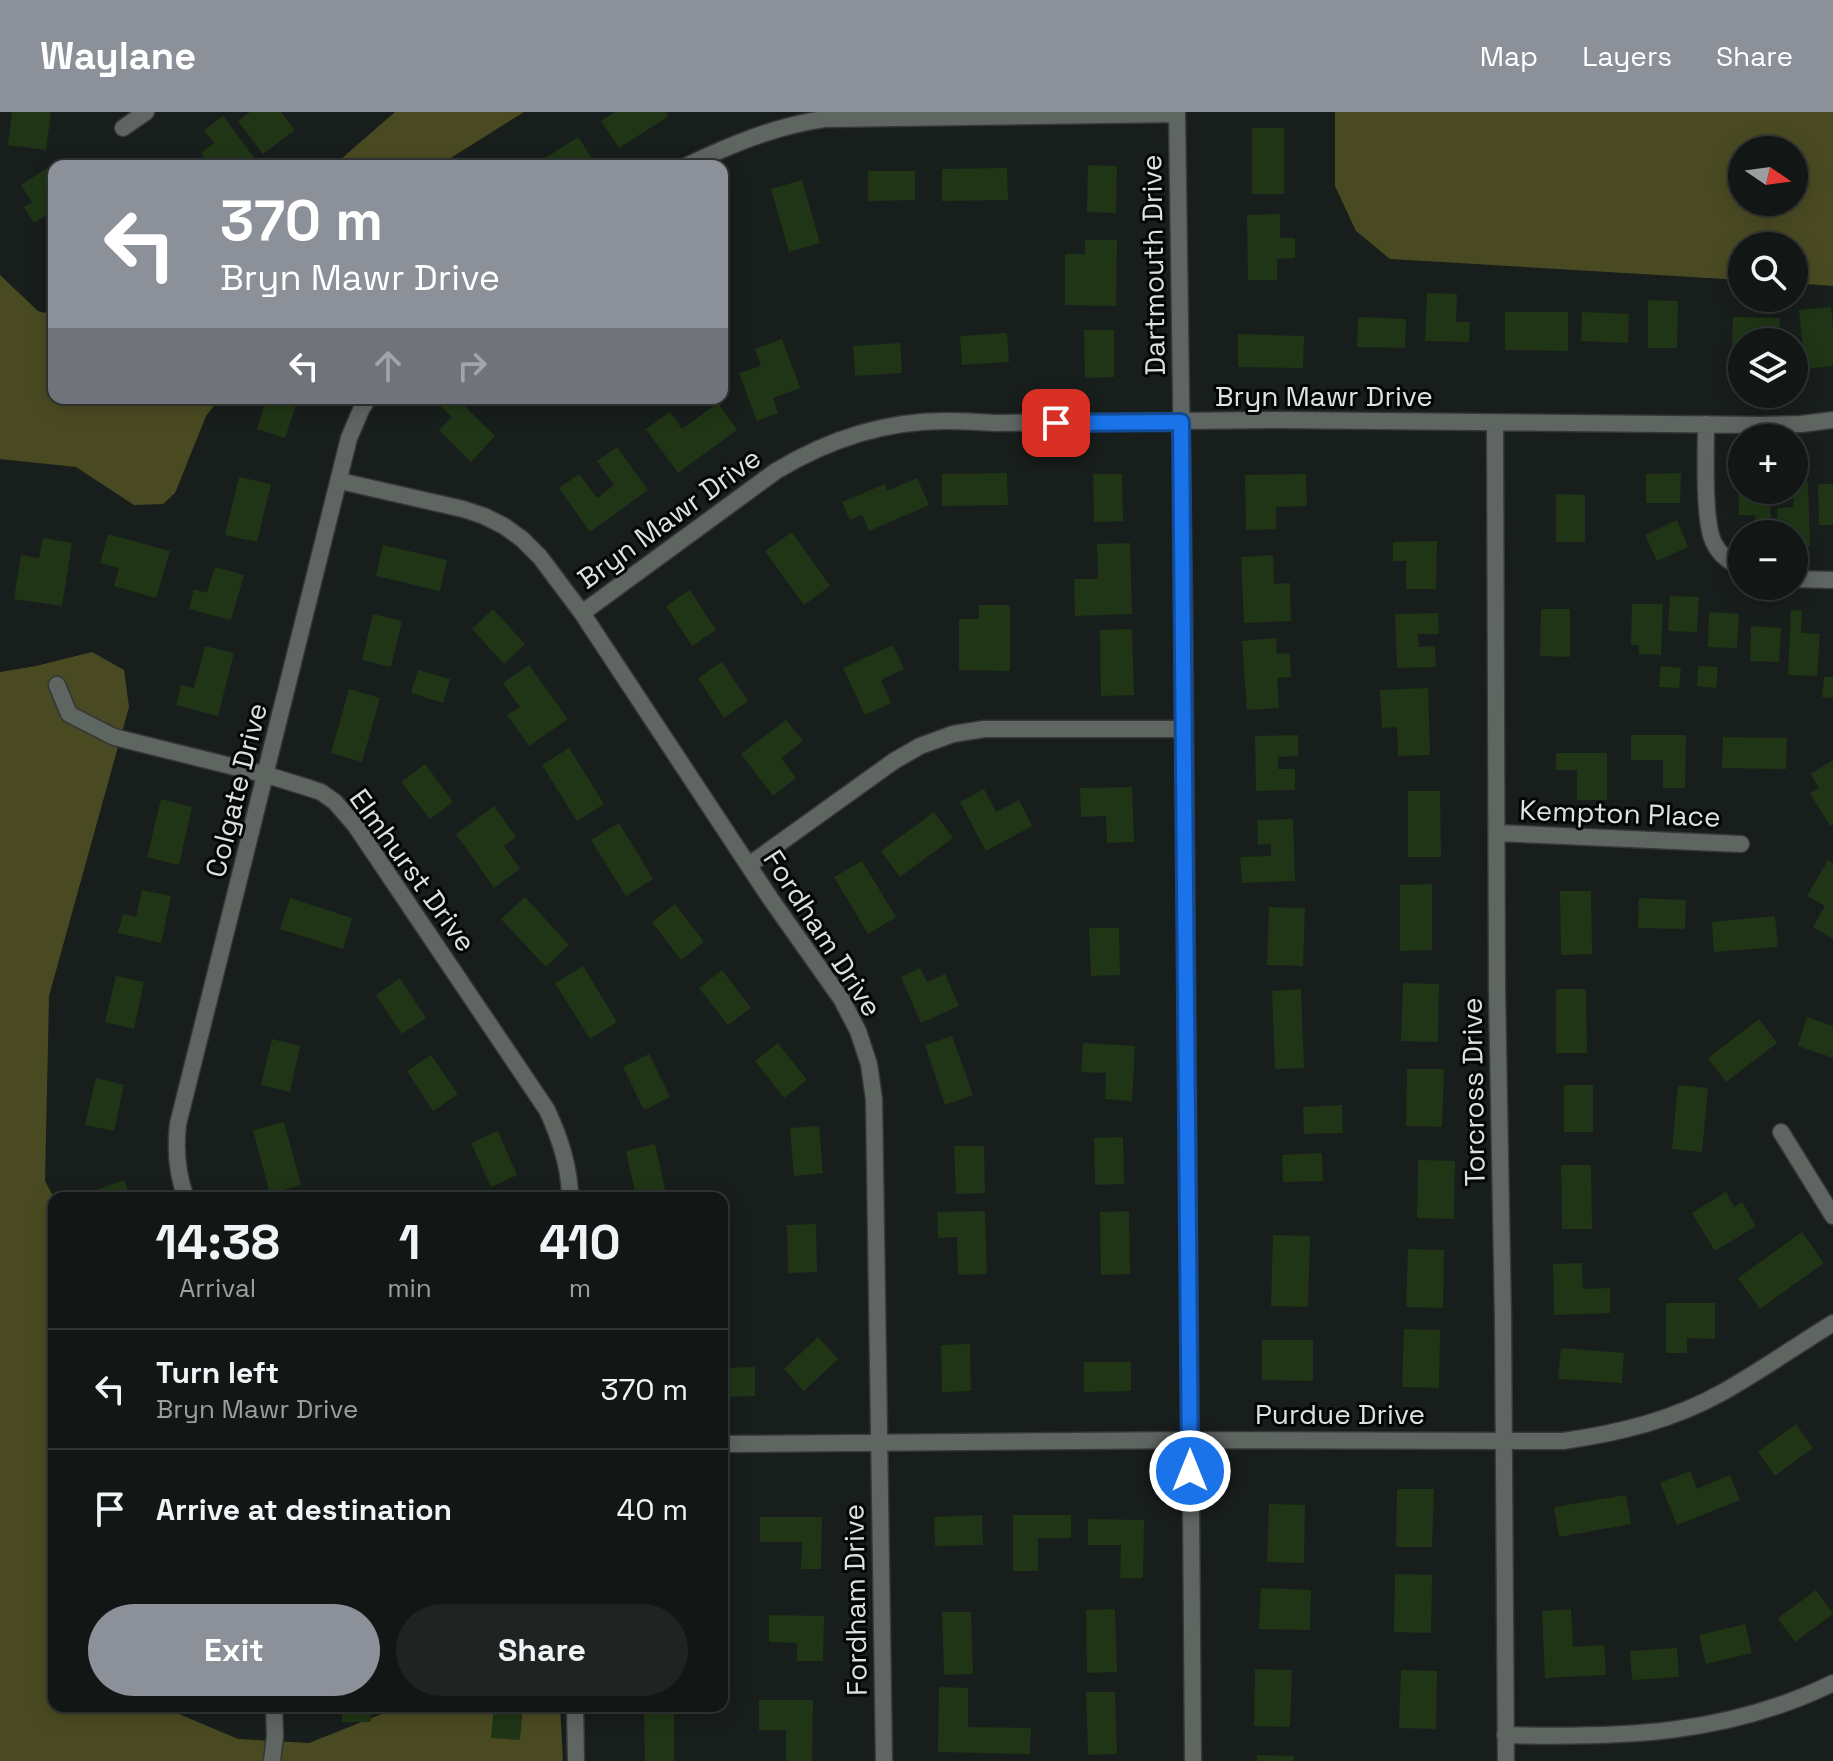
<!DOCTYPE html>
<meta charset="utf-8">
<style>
body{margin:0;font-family:"Space Grotesk",sans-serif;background:#1f2322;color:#f1f3f6;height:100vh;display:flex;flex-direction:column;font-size:30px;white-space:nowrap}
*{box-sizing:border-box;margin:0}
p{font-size:26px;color:#9c9fa0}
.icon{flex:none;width:44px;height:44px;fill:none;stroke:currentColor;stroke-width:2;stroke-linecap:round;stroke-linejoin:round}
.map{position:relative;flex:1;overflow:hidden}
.sheet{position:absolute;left:48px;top:1080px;width:680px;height:520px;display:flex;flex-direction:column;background:#121614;border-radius:16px;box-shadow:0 4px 20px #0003,0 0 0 2px #313534}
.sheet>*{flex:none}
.hud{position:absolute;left:48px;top:48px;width:680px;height:244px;border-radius:16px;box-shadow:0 4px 20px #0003,0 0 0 2px #313534;background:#8c9099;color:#fff;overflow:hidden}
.needle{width:52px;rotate:103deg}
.tools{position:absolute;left:1728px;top:24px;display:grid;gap:16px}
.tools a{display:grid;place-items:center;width:80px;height:80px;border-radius:50%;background:#121614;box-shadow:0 4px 20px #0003,0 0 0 2px #313534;font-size:40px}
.pin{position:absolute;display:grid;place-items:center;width:68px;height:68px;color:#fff;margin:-34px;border-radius:16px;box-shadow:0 4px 12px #0006}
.me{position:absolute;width:88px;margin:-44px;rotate:0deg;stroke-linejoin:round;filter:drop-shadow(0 0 6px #0008)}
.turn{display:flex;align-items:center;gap:28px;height:168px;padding:0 40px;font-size:36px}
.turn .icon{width:104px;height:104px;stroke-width:2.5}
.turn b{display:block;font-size:56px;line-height:68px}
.lanes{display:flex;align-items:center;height:76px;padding:0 40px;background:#0003;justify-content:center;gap:40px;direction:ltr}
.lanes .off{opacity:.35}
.eta{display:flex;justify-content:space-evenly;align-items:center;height:136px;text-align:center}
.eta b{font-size:48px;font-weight:600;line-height:56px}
.primary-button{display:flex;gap:16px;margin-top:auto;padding:16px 40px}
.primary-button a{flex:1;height:92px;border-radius:48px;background:#8c9099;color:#fff;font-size:32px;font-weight:600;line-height:92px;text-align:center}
.primary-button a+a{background:#1f2322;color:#f1f3f6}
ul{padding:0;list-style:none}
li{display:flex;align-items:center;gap:24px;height:120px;padding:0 40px;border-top:2px solid #313534}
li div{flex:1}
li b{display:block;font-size:30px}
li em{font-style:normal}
header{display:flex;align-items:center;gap:48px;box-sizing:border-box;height:112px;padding:0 40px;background:#8c9099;color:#fff}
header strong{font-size:38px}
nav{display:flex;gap:44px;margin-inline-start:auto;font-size:28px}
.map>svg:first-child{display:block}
.forest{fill:#4a4a22;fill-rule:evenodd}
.building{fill:#203516}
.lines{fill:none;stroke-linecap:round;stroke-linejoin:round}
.minor-casing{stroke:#343836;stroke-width:19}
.minor{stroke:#5f6662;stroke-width:16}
.route-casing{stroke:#114b97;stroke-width:20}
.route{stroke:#1a73e8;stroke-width:14}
.labels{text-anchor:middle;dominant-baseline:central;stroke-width:6;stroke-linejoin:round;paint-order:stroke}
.street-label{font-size:28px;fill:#dde1df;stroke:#050706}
</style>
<header>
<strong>Waylane</strong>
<nav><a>Map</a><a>Layers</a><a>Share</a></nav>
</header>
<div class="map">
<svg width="1833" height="1649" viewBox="0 0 1833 1649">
<rect width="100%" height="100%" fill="#181e1b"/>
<path class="forest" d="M395 0H524L449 47 442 54H333Z
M1335 0H1833V174L1794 171V134H1742V168L1390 147 1356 119 1335 74ZM1742 38H1794V90H1742Z
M0 163 38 199 54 203V286H220L206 304 175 381 163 392 134 393 76 355 0 347Z
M92 540 124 558 129 595 49 884 45 1069 54 1086V1594H160L238 1627 309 1631 402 1594H560L563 1649H0V560L36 554Z"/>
<path class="building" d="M12 0H51L46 38 8 33Z
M250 0H281L295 18 263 42 238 9Z
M615 0H666L669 4 619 36 601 9Z
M223 4 258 51 254 54H211L201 41 214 31 204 18Z
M1252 16H1284V82H1252Z
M578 25 596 52 593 54H533Z
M52 53 54 55V99L34 111 24 95 32 90 21 73Z
M1088 53 1117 54 1116 101 1087 100Z
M1007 56 1008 88 942 89V57Z
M868 59H915V88L868 89Z
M802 68 820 131 789 140 771 77Z
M1280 102V126H1295V146L1277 147V168H1248L1247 103Z
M1085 128H1117L1116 194 1065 193V142H1085Z
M1427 181 1457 182 1456 210H1470L1469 230 1425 229Z
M1648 188 1678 189 1677 236H1648Z
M1831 195 1833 214V254L1805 257 1799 198Z
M1505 200H1568V239L1505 238Z
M1582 200 1629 202 1628 231 1581 229Z
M1358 205 1406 207 1405 236 1357 235Z
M1733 205 1780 206 1779 230H1742V234H1732Z
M1084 218H1114V265L1085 266Z
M1007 221 1009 250 962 253 960 224Z
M1238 222 1304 224 1303 256 1238 255Z
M782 227 800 276 773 286 778 301 757 309 739 261 761 254 755 237Z
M900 231 902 261 855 264 853 234Z
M252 286H298L285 326 257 317 265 291Z
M440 286H456L495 324 471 350 439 318 452 305 436 290Z
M718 291 737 318 678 361 646 317 670 300 682 317Z
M617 335 648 378 590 420 559 376 579 362 597 386 614 373 597 349Z
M1007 361 1008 393 942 394V362Z
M1681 361 1680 391H1646V362Z
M1093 362H1122L1123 409 1094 410Z
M1306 362 1307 394 1276 395V417L1246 418 1245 363Z
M1738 363H1742V378H1770L1771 422H1756L1755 403H1739Z
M239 365 271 372 257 430 225 423Z
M917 366 929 393 869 419 862 403 850 408 842 390 885 372 887 379Z
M1794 370H1808L1810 435 1794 436V422H1778L1777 396 1793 395Z
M1818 372H1833V413H1819Z
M1556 382 1585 383V430H1556Z
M1677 408 1688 435 1657 449 1645 423Z
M792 420 830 474 804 493 765 439Z
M108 422 170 439 156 486 114 474 119 456 100 451Z
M43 426 72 431 62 494 14 487 21 443 39 446Z
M1437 429 1436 477H1406V449H1393V430Z
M1130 431 1132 502 1075 504 1074 467H1098L1097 432Z
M383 433 447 448 440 479 376 464Z
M1273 443 1274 472 1290 471 1291 509 1244 511 1241 445Z
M215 455 244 463 231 508 189 497 194 477 207 481Z
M690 478 716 518 692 534 666 494Z
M1670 484 1699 485 1697 520 1668 519Z
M1632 492H1663L1661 543 1639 542V533H1631Z
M979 493H1010V559L959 558V507H979Z
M493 497 525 532 504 552 472 517Z
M1541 497H1570V545L1540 544Z
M1791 498 1802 499 1801 521 1820 522 1817 564 1788 563Z
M1709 500 1739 502 1737 536 1708 535Z
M1438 501 1439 522H1418L1419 535 1435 534 1436 555 1397 556 1395 502Z
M373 502 402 509 391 555 362 548Z
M1751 514 1781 516 1779 550 1750 549Z
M1132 517 1134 583 1101 584 1100 518Z
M1276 526 1277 542 1290 541 1291 565 1277 566 1279 596 1247 598 1242 529Z
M893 533 904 557 881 568 891 591 865 603 843 556Z
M205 534 234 541 218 604 176 593 181 573 194 576Z
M722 550 748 589 724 606 698 566Z
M529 553 568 607 529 634 507 603 520 595 503 571Z
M1661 554 1681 556 1679 576 1659 575Z
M1698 554 1718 555 1716 576 1697 574Z
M418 558 450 567 443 591 411 581Z
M1824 565H1833V586L1822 585Z
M1428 576 1430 643 1398 644 1397 615 1382 616 1380 578Z
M349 577 380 586 362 650 331 641Z
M786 608 803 629 781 646 796 666 773 684 741 642Z
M1298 623V644L1278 645V657H1295V678L1256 679 1255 624Z
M1631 623H1686L1685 676H1663V648H1631Z
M1723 625 1787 626 1786 657 1722 656Z
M569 636 604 692 577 709 542 653Z
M1556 641H1607V688H1577V658H1556Z
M1833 648V712L1830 714 1810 681 1819 676 1811 662Z
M425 652 453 690 430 707 401 670Z
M1132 675 1134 730 1107 731 1106 704 1081 705 1080 676Z
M984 677 996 700 1019 688 1032 714 986 739 960 690Z
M1408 679H1440L1441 745H1408Z
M161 687 192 695 179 753 147 745Z
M494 694 516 725 504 734 520 757 494 776 456 722Z
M934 700 953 726 900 765 881 739Z
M1293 707 1295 769 1242 771 1240 745 1271 744V732L1258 733 1257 708Z
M619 711 653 767 626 784 591 728Z
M1828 748 1833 751V827L1813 815 1825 794 1807 784Z
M862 749 896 805 868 822 834 765Z
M1432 772V838L1400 839V773Z
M142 778 171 784 161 831 118 821 123 802 136 805Z
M1560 779H1591L1592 842 1561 843Z
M525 785 569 833 546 855 501 807Z
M290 786 352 806 343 837 280 817Z
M1639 786 1686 788 1685 817 1638 816Z
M675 792 704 830 681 848 652 810Z
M1269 795 1305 796 1303 854 1267 853Z
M1775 804 1778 835 1714 840 1712 810Z
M1089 816H1119L1120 863 1091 864Z
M583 854 617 910 590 927 555 871Z
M920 856 927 870 945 862 959 894 921 911 901 865Z
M722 858 751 896 728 913 699 876Z
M116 864 144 870 134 917 105 910Z
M400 866 426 906 402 922 376 883Z
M1403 871 1439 872 1438 930 1401 929Z
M1301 877 1304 956 1275 957 1272 879Z
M1556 877H1586L1587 941H1556Z
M1807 905 1833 914V946L1798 934Z
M1759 907 1777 931 1726 970 1708 946Z
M952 924 973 983 945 993 925 933Z
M272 927 300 934 290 980 261 973Z
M778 931 807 968 784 986 755 949Z
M1083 931 1135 934 1132 989 1105 987 1106 961 1081 960Z
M649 942 670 985 644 998 623 955Z
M431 943 458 982 433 999 407 959Z
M1407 957H1444L1442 1015 1406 1014Z
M96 966 124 973 114 1019 85 1013Z
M1564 973H1593V1020H1564Z
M1678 973 1708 976 1702 1040 1672 1037Z
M1342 993 1343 1021 1304 1022 1303 995Z
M284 1010 301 1073 270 1082 253 1018Z
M819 1014 823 1061 794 1064 790 1016Z
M498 1019 517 1063 491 1075 471 1031Z
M1123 1025 1124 1072 1095 1073 1094 1026Z
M655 1032 665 1078 636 1085 626 1039Z
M954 1034H984L985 1081 956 1082Z
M1322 1041 1323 1069 1283 1070 1282 1043Z
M1418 1048 1455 1049 1454 1107 1417 1106Z
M1561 1053H1591L1592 1117H1562Z
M124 1068 130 1086H99L96 1078Z
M1726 1080 1734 1095 1742 1090 1756 1114 1715 1139 1692 1101Z
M985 1099 987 1162 958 1163 957 1125 938 1126 937 1100Z
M1129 1099 1130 1162 1101 1163 1100 1100Z
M816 1112 817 1160 788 1161 787 1113Z
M1802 1120 1824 1151 1760 1197 1738 1166Z
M1273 1123 1310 1124 1308 1195 1271 1194Z
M1408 1137 1444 1138 1443 1196 1406 1195Z
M1582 1151 1583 1177 1610 1176V1201L1554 1203 1553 1152Z
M1666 1191H1715V1227L1687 1226V1241H1666Z
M1404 1217 1440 1218 1439 1276 1402 1275Z
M818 1225 838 1247 804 1279 784 1257Z
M1262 1228H1313V1269L1262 1268Z
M970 1232 971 1279 942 1280 941 1233Z
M1561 1236 1624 1241 1622 1271 1558 1267Z
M1084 1250H1131V1279L1084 1280Z
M755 1255V1284L722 1285V1256Z
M1796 1312 1813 1336 1775 1364 1758 1340Z
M1690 1359 1697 1377 1730 1363 1740 1388 1677 1413 1660 1371Z
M1397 1377H1434L1432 1435H1396Z
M1626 1383 1631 1412 1559 1425 1554 1395Z
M1269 1392 1305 1393 1304 1451 1267 1450Z
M982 1403 983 1433 935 1434 934 1405Z
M1013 1403H1071V1426H1038V1459H1013Z
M760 1405H822L821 1457H801L802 1430H760Z
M1088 1407 1144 1408 1143 1466H1120L1121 1433H1088Z
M1395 1462 1432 1463 1431 1521 1394 1520Z
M1261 1476 1311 1478 1310 1518 1259 1517Z
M1816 1478 1833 1502 1795 1530 1778 1506Z
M1115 1497 1117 1560 1087 1561 1086 1498Z
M1571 1497 1573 1535 1604 1533 1606 1563 1545 1566 1542 1499Z
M942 1500H971L973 1562 944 1563Z
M769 1503 824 1504 823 1549H797V1531L769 1530Z
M1745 1512 1752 1541 1706 1552 1699 1523Z
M1677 1536 1679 1565 1632 1568 1630 1539Z
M1255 1557 1292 1558 1290 1615 1254 1614Z
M1401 1558 1437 1559 1436 1617 1399 1616Z
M939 1575 968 1576V1615L1031 1616 1030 1642 938 1640Z
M1086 1580H1115L1117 1642 1088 1643Z
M759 1588H813L812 1649H786V1618H759Z
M342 1594H371V1610H342Z
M494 1594H523L520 1628 491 1626Z
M644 1594H674V1649H645Z
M1257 1643 1294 1644V1649H1257Z"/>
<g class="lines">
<g class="minor-casing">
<path id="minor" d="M1177 0 1184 494 1193 1649
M123 16 146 0
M686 54C730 33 775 14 824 7L1177 2
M1495 310 1497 879 1503 1207 1506 1649
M1706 312C1706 339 1703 411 1714 431 1720 443 1730 451 1742 455
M340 369 463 397 484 404 504 414 522 427 540 445 582 501 770 786 842 888 858 919 869 952 874 987 884 1649
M1794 467 1833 468
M582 501 776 359C829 327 888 308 950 309 965 309 979 310 994 311L1280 308 1761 313 1801 312 1833 308
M57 573 69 602 114 625 267 663 309 676 321 680 335 690 355 713 547 998C560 1026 570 1055 570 1086
M1497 721 1741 732
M749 753 894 649 920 634 953 622 984 617H1184
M1781 1020 1833 1104
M186 1086C177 1062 175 1038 178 1012L349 326 361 298 368 286
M722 1332 1190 1328 1563 1329C1619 1321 1673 1308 1723 1280 1760 1259 1796 1234 1833 1211
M575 1594 576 1649
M1505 1623C1621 1626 1727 1623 1833 1571
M272 1649 275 1624 274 1594"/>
</g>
<use href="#minor" class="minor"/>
</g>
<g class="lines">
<g class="route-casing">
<path id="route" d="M1056 311 1181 310 1190 1359"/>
</g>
<use href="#route" class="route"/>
</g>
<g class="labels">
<g class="street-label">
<text transform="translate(1153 153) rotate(-91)">Dartmouth Drive</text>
<text x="1324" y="284">Bryn Mawr Drive</text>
<text transform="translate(669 406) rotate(-36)">Bryn Mawr Drive</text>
<text transform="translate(236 678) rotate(-76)">Colgate Drive</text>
<text transform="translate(1620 701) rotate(2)">Kempton Place</text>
<text transform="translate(413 758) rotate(54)">Elmhurst Drive</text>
<text transform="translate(823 821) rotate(57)">Fordham Drive</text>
<text transform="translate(1473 980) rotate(-91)">Torcross Drive</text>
<text x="1340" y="1302">Purdue Drive</text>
<text transform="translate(855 1488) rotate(-91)">Fordham Drive</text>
</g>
</g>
</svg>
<div class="tools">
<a><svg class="needle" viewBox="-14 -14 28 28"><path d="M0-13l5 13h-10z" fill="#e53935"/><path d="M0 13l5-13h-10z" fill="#9c9fa0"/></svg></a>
<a><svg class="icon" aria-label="search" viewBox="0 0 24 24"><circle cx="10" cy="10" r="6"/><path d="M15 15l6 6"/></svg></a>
<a><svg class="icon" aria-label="layers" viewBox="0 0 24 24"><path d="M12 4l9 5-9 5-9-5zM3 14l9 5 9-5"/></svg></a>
<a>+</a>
<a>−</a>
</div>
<div class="pin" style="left:1056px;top:311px;background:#d93025"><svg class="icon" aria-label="arrive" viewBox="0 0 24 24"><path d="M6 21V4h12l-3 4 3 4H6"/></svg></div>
<svg class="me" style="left:1190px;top:1359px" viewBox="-20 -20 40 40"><circle r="17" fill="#1a73e8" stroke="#fff" stroke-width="3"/><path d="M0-11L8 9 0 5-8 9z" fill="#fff"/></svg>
<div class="hud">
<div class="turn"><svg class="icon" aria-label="left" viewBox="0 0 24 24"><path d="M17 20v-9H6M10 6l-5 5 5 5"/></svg><div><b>370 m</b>Bryn Mawr Drive</div></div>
<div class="lanes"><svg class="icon" aria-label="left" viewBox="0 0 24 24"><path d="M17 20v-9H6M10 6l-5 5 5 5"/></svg><svg class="icon off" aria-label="ahead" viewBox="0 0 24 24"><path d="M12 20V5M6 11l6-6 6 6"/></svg><svg class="icon off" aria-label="right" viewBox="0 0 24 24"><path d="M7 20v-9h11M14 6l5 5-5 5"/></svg></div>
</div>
<section class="sheet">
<div class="eta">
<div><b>14:38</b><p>Arrival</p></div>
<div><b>1</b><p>min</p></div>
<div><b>410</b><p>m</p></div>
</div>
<ul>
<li><svg class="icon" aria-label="left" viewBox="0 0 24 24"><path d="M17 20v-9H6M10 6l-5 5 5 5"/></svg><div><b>Turn left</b><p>Bryn Mawr Drive</p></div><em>370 m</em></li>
<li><svg class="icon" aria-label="arrive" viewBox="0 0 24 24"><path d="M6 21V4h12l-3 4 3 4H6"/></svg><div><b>Arrive at destination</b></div><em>40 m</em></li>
</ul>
<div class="primary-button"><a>Exit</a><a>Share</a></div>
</section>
</div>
